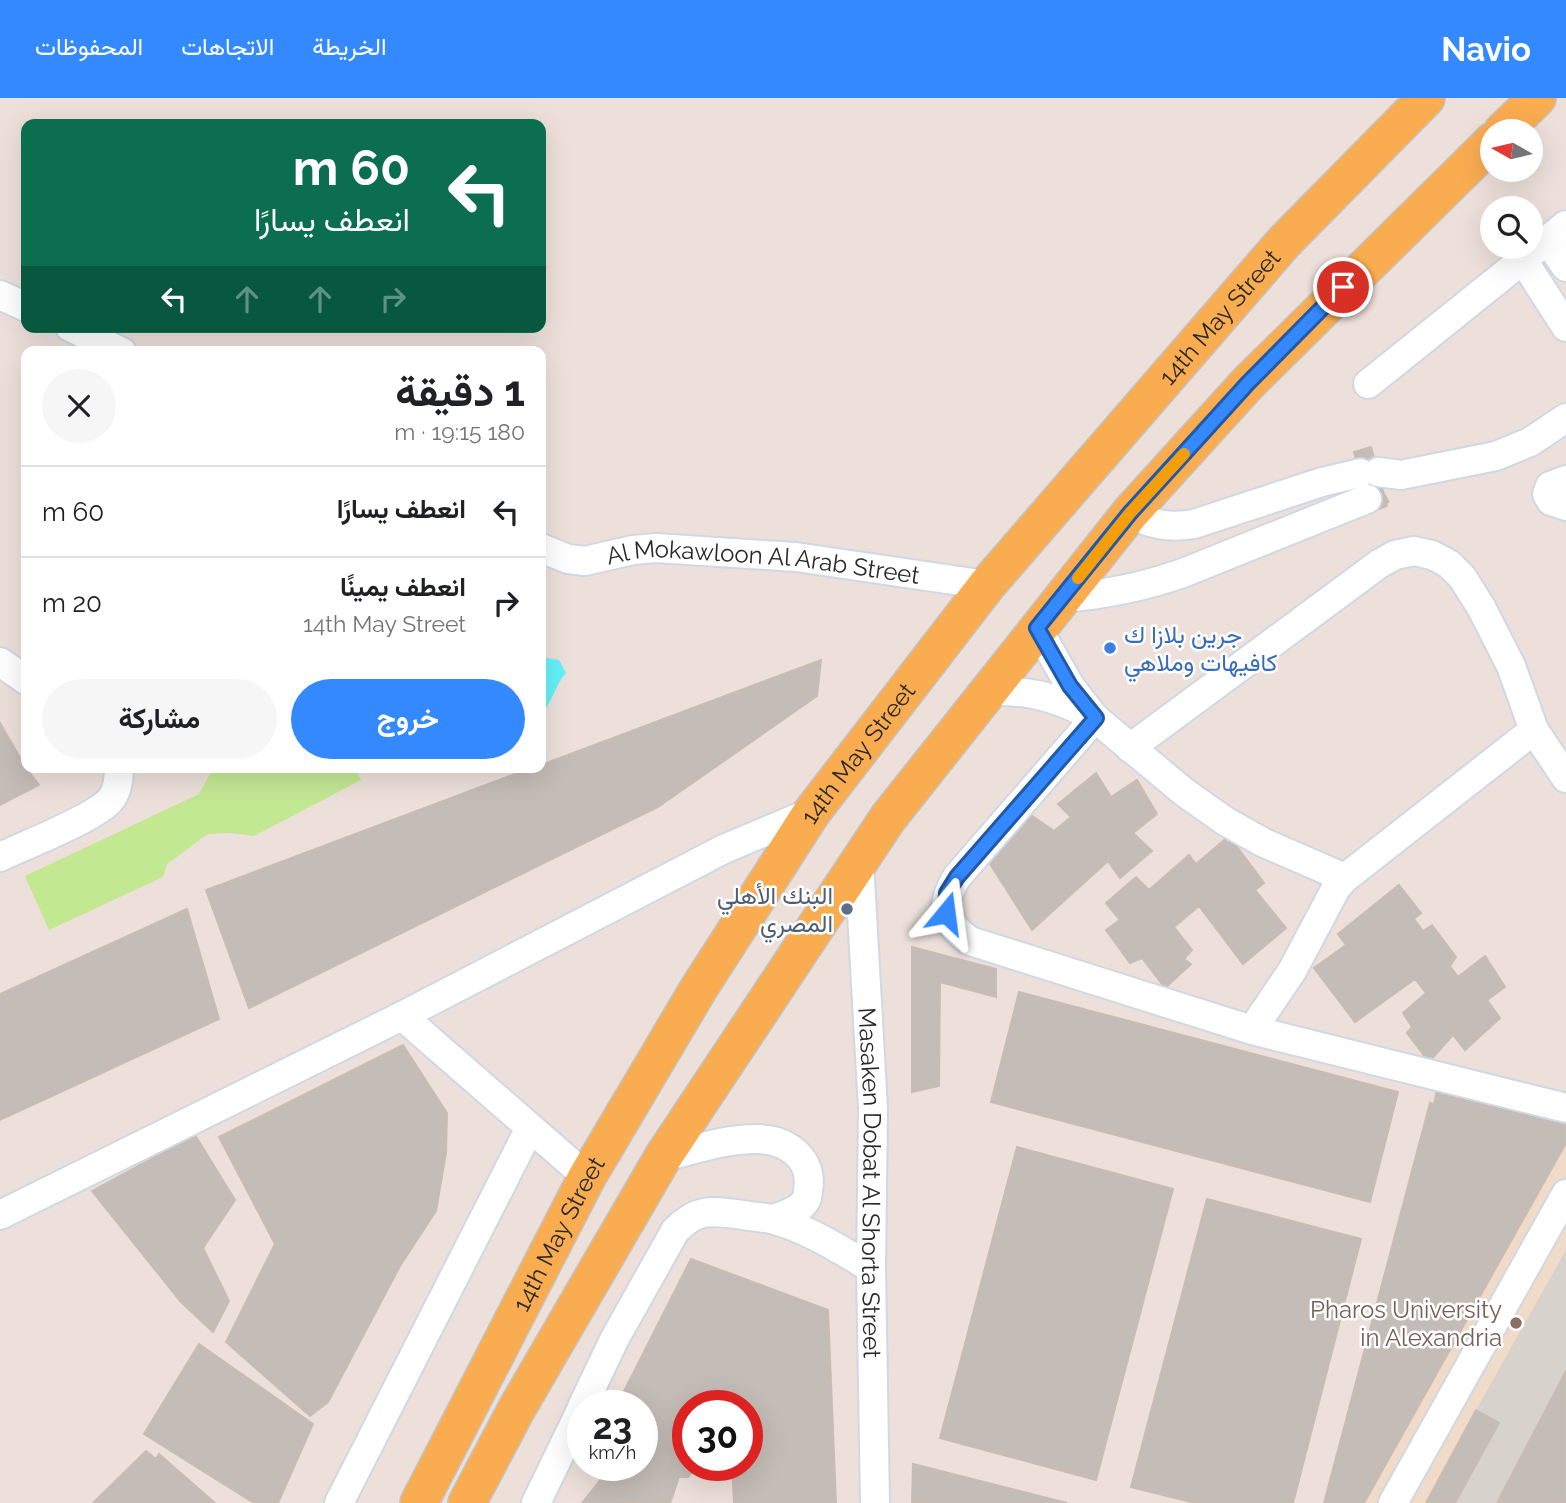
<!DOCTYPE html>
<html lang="ar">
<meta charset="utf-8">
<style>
body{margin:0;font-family:Raleway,Vazirmatn,sans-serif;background:#f6f6f6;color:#202124;direction:rtl;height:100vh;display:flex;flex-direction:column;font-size:26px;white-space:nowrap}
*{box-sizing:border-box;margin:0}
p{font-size:23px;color:#757577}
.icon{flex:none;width:38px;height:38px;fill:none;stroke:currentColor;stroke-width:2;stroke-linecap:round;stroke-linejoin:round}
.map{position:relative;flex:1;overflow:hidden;direction:ltr}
.details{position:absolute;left:21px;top:248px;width:525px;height:427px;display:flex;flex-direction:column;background:#fff;border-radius:14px;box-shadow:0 7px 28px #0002;direction:rtl}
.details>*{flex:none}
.hud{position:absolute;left:21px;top:21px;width:525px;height:214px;border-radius:14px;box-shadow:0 7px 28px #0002;direction:rtl;background:#0b6e4f;color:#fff;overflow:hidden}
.needle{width:46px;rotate:278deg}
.fabs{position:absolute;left:1480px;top:21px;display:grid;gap:14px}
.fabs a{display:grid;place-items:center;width:63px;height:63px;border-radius:50%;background:#fff;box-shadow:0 7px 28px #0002;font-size:35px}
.speed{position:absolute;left:567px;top:1292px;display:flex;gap:14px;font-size:35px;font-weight:700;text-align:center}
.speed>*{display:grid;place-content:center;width:91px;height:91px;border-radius:50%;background:#fff;box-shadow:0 7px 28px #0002;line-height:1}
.speed small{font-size:18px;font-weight:400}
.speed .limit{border:10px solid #d22;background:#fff;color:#111}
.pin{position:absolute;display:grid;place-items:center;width:60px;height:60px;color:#fff;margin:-30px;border:4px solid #fff;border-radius:50%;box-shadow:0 2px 7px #0007}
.me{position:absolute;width:77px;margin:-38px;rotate:16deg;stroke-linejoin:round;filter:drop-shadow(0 0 5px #0008)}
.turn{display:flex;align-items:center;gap:24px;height:147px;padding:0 21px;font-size:32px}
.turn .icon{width:91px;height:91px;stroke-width:2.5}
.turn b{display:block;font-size:49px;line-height:60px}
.lanes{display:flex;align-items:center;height:66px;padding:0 21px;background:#0003;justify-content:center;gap:35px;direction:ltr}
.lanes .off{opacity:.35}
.round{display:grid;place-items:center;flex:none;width:74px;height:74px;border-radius:37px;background:#f6f6f6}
.headline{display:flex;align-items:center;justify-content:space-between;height:119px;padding:0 21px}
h1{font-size:42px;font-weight:700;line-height:52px}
.button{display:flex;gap:14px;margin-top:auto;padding:14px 21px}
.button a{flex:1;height:80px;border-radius:42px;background:#3489ff;color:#fff;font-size:28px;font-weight:700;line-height:80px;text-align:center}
.button a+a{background:#f6f6f6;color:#202124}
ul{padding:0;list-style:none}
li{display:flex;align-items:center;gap:21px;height:91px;padding:0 21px;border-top:2px solid #e0e0e0}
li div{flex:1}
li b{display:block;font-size:26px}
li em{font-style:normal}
header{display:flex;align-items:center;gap:42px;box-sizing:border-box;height:98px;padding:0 35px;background:#3489ff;color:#fff}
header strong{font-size:33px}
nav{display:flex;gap:38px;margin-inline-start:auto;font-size:24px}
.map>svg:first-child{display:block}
.education{fill:#f0dac8}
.green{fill:#c3e892}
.plaza{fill:#d8d2cd}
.water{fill:#65f1f7}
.building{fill:#c4bcb6;stroke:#c8bcb3;stroke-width:2}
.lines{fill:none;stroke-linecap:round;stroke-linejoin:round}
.minor-tunnel{stroke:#c6bbb7;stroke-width:28;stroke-dasharray:28 14;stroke-linecap:butt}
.minor-casing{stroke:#cfd8e3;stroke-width:32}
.major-casing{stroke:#c3c3c3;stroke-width:40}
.minor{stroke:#fff;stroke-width:28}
.major{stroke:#faac51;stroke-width:37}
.route-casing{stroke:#2259a6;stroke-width:18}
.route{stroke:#3489ff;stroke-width:12}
.slow{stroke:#f59e0b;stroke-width:12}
.shop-dot{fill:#3f7fe0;stroke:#fff;stroke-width:2.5}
.service-dot{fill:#5c6f8a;stroke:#fff;stroke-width:2.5}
.education-dot{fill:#8d6e63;stroke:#fff;stroke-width:2.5}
.labels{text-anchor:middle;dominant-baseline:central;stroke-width:5;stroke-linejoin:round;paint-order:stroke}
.street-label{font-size:24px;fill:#292929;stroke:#fff}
.shop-label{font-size:24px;fill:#366cbe;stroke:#fff;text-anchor:start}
.service-label{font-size:24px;fill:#4e5e75;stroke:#fff;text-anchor:end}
.education-label{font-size:24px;fill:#785e54;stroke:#fff;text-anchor:end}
</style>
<header>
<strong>Navio</strong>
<nav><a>الخريطة</a><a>الاتجاهات</a><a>المحفوظات</a></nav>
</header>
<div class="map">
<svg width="1566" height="1405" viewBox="0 0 1566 1405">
<rect width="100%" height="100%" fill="#ede0da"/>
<path class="education" d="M1566 1045V1405H1364Z"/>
<path class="green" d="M213 670H355L361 682 254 738 231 735 208 736 167 766 163 779 49 832 25 778 199 696Z"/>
<path class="plaza" d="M1566 1152V1273L1497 1405H1455L1498 1325 1476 1312Z"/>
<path class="water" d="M541 559 559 562 566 575C555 587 552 605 541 617Z"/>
<path class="building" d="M1371 349 1387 408 1371 414 1354 354Z
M821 562 817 598 658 709 249 910 206 792 531 670H541V667Z
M0 625 26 670 39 687 0 707Z
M1096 675 1111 699 1137 682 1157 716 1133 735 1152 753 1120 780 1108 763 1032 832 983 755 1028 715 1054 733 1071 719 1058 706Z
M1229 738 1264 785 1255 792 1286 830 1243 866 1199 808 1174 829 1192 852 1184 861 1191 866 1165 890 1142 860 1130 865 1106 832 1120 822 1106 805 1136 779 1149 792 1189 757 1196 766Z
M1399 787 1421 815 1414 821 1423 833 1432 827 1456 859 1450 868 1458 879 1485 858 1505 889 1487 902 1500 920 1465 952 1453 937 1429 964 1407 935 1412 929 1403 915 1426 895 1415 881 1355 924 1314 870 1346 847 1338 836Z
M187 811 219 921 0 1022V896Z
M912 849 996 871V899L940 884 939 988 912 994Z
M1019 894 1398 994 1370 1104 991 1004Z
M403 947 447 1015 446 1055 436 1113 400 1168 328 1304 310 1318 226 1244 275 1146 219 1039Z
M1438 987 1566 1023V1045L1364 1405H1324L1430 1005 1434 1006Z
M195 1037 235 1102 203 1150 229 1203 213 1234 181 1204 92 1093Z
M1017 1049 1173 1091 1096 1382 940 1340Z
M1207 1101 1361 1141 1293 1405H1195L1131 1389Z
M691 1161 828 1212 836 1405H734L732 1367H747V1307H688V1367H698L688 1379H679L673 1397 598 1385 608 1370 604 1367H642V1307H617Z
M199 1246 313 1326 278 1405H254L144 1336Z
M1566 1273V1405H1497Z
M1476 1312 1499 1325 1455 1405H1426Z
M146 1353 156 1361 159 1356 215 1405H93Z
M913 1366 1067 1405H912Z
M598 1385 673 1397 670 1405H582Z"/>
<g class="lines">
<path class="minor-tunnel" d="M1367 401 1383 392"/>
<g class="minor-casing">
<g id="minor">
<path d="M1547 142 1566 169"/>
<path d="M1523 162 1566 229"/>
<path d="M0 197 26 209"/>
<path d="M70 229 122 254"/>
<path d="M1368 286 1566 127"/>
<path d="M1378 374 1401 377 1496 358 1530 344 1566 320"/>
<path d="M1566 382 1550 388 1547 396 1551 403 1566 408"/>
<path d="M1130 415C1151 427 1170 430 1194 426L1322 384 1360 375"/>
<path id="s1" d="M541 450 568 461 585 463 633 452 656 450 796 459 987 487"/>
<path d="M1061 500C1104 497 1143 489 1183 475L1367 401"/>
<path d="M1037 530 1070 588 1095 620 1184 694 1225 723 1264 745 1345 780"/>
<path d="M0 564 26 582"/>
<path d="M987 593C1027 592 1054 598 1090 617"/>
<path d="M1095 620 957 779C939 808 943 824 970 843L1252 932 1566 1010"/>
<path d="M1130 650 1379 466 1395 457 1414 453 1432 457 1449 466 1462 479 1481 509 1511 568 1534 632 1566 680"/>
<path d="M0 759C23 748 98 719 111 701 118 692 119 681 119 670"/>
<path id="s2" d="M859 763 873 1011 871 1170 875 1405"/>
<path d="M402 918 587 1079"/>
<path d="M1252 932 1292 873 1336 790 1345 780 1534 632"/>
<path d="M663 1059C694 1052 728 1040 759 1041 788 1042 814 1062 808 1092 808 1095 808 1099 806 1102 800 1113 784 1117 774 1121"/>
<path d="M0 1117 402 918 724 751 812 714"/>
<path d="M583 1307 614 1242 675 1133C698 1109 713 1113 743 1117 754 1119 765 1119 775 1122 810 1132 841 1152 871 1170"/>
<path d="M339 1405 530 1030"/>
<path d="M536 1405 583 1308"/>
<path d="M1393 1405 1566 1096"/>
</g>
</g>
<g class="major-casing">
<g id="major">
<path d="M1503 33 1537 0"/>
<path id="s3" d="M419 1405 587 1079 699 890 812 714 987 487 1284 144 1426 0"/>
<path d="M467 1405 516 1312 663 1059 888 720 1130 415 1248 285 1493 43"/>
</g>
</g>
<use href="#minor" class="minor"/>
<use href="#major" class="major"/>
</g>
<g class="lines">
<g class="route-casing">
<path id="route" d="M946 815 947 795 957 779 1096 620 1070 588 1037 530 1130 415 1248 285 1343 189"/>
</g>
<use href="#route" class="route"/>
<path class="slow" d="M1078 480 1130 415 1184 356"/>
</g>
<circle class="shop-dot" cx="1110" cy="550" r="7"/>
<circle class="service-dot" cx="847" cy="811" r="7"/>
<circle class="education-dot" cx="1516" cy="1225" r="7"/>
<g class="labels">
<g class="street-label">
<text stroke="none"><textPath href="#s3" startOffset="1437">14th May Street</textPath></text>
<text stroke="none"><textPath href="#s1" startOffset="226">Al Mokawloon Al Arab Street</textPath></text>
<text stroke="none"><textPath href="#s3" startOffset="870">14th May Street</textPath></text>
<text stroke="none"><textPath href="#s2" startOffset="322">Masaken Dobat Al Shorta Street</textPath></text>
<text stroke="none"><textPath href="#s3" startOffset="303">14th May Street</textPath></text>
</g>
<g class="shop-label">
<text x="1124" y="536">جرين بلازا ك<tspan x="1124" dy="28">كافيهات وملاهي</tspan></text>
</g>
<g class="service-label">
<text x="833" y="797">البنك الأهلي<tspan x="833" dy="28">المصري</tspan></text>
</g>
<g class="education-label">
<text x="1502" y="1211">Pharos University<tspan x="1502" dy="28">in Alexandria</tspan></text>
</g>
</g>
</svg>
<div class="fabs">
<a><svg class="needle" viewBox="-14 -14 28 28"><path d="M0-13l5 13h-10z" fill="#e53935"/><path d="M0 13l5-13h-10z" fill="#757577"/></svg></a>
<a><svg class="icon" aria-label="search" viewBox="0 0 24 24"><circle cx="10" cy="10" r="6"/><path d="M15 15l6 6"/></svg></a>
</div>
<div class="speed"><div>23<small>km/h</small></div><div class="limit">30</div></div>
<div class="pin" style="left:1343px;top:189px;background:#d93025"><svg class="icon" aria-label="arrive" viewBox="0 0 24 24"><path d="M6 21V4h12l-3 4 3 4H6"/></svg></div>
<svg class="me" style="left:946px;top:815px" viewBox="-20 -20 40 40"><path d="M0-17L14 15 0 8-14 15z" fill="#3489ff" stroke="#fff" stroke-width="4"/></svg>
<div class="hud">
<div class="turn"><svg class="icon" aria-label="left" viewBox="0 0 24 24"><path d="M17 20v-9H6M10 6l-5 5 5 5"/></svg><div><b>60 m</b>انعطف يسارًا</div></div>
<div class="lanes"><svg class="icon" aria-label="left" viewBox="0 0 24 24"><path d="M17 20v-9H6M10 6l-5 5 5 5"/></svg><svg class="icon off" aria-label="ahead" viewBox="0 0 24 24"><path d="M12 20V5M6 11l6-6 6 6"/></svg><svg class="icon off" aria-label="ahead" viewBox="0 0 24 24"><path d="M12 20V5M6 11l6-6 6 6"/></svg><svg class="icon off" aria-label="right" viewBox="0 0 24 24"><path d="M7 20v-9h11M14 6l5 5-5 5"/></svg></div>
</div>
<section class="details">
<div class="headline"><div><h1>1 دقيقة</h1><p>180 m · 19:15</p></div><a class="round"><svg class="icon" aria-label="close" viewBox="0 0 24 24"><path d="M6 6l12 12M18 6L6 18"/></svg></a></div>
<ul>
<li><svg class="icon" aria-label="left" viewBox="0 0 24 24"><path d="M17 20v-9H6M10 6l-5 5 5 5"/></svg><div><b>انعطف يسارًا</b></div><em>60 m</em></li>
<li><svg class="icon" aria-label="right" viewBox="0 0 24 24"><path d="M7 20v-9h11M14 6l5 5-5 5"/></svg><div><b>انعطف يمينًا</b><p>14th May Street</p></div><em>20 m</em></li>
</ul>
<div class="button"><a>خروج</a><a>مشاركة</a></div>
</section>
</div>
